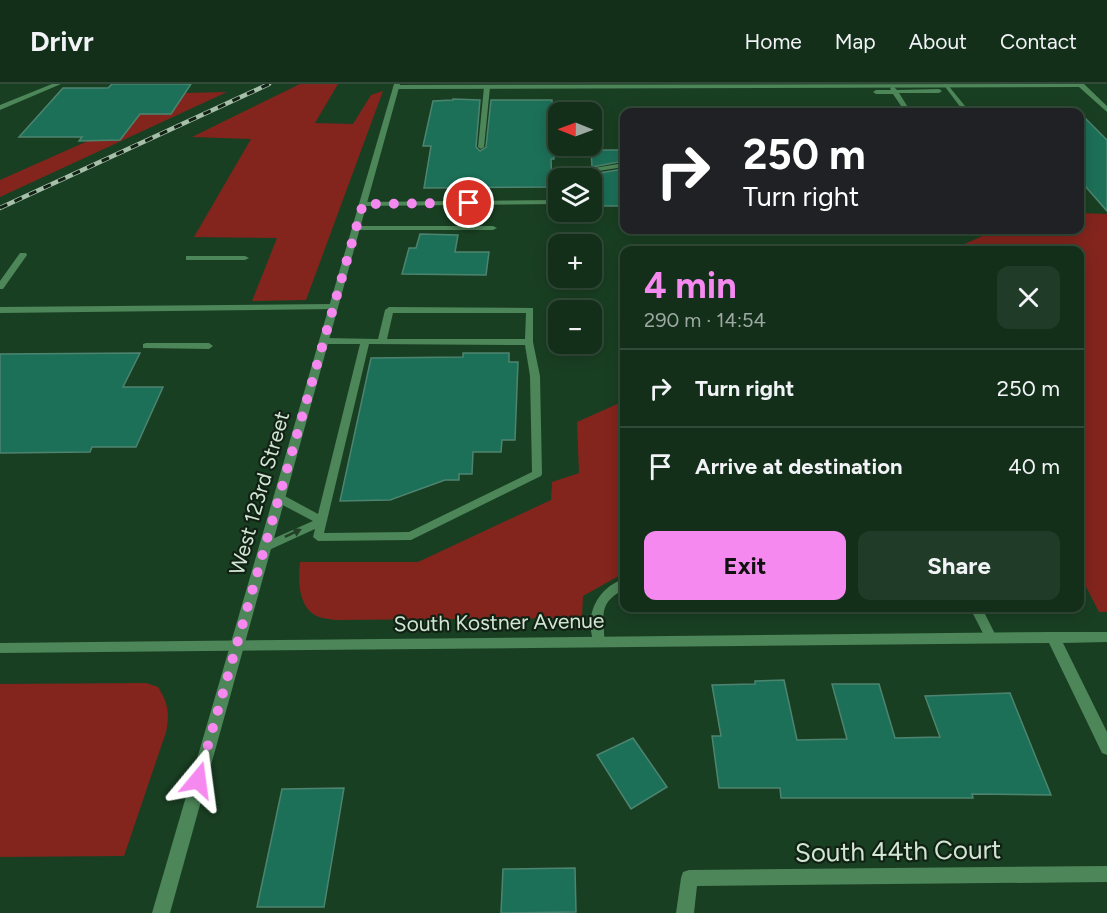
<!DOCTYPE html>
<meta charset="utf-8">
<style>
body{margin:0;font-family:Figtree,sans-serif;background:#203b27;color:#f1f3f6;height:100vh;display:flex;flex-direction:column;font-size:22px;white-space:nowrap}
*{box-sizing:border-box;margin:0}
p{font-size:20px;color:#9da9a2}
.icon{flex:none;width:33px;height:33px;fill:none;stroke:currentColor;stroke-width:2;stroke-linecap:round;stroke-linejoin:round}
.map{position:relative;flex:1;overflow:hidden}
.drawer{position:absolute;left:620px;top:162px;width:464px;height:366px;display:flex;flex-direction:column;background:#132f1a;border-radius:12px;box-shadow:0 3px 15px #0003,0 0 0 2px #324a39}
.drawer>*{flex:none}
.top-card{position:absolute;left:620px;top:24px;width:464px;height:126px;border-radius:12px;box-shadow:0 3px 15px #0003,0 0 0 2px #324a39;background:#202124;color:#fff;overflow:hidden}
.needle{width:39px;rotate:271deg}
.buttons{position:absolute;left:548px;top:18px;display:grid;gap:12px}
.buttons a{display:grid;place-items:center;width:54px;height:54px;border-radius:12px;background:#132f1a;box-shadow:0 3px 15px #0003,0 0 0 2px #324a39;font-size:30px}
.pin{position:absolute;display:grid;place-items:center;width:51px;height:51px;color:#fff;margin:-26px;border:3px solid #fff;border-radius:50%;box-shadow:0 2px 6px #0007}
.me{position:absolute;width:66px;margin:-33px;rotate:16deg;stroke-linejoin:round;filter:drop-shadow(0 0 4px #0008)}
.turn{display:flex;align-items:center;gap:21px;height:126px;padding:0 24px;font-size:27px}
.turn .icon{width:78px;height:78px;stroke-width:2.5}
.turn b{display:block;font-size:42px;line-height:51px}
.round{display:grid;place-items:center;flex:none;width:63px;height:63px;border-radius:12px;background:#203b27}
.headline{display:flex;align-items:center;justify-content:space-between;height:102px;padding:0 24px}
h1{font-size:36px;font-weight:700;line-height:45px;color:#f589ef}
.action{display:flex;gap:12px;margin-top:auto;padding:12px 24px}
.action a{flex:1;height:69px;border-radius:12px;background:#f589ef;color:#111;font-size:24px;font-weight:700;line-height:69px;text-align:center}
.action a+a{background:#203b27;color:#f1f3f6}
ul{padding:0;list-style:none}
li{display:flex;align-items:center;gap:18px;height:78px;padding:0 24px;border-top:2px solid #324a39}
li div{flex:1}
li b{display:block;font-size:22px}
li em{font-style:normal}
header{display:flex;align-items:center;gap:36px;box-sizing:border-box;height:84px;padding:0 30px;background:#132f1a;border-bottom:2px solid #324a39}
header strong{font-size:28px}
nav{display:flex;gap:33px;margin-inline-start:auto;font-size:21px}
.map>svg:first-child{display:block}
.green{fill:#83251d}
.building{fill:#1d7058;stroke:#4d8470;stroke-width:1.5}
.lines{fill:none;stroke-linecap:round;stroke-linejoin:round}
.service{fill:#4d8658;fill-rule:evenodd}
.minor{fill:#4d8658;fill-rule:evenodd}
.tertiary{fill:#4d8658;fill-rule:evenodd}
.rail-casing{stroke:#a6bfa9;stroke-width:4.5}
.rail{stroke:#112114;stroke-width:3;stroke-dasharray:8;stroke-linecap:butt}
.oneway{fill:#233f28}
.route{stroke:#f589ef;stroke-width:10;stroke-dasharray:0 18}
.labels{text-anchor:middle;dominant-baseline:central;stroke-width:4.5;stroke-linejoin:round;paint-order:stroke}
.street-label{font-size:21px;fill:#d1e6d3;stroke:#112114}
.near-street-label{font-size:26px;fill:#d1e6d3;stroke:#112114}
</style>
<header>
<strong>Drivr</strong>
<nav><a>Home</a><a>Map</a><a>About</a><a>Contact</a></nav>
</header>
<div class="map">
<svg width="1107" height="829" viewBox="0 0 1107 829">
<rect width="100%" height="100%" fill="#193f22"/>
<path class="green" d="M300 0H338L315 39 353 40 371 11 383 7 306 216 252 217 277 154 194 153 251 55 192 53Z
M227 8 0 113V96L90 56H120L140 30H170L185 9Z
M1079 129 1107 130V528H1099L1079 489 1078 166H951L996 146H1078Z
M624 317V489L583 512 582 534 336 536C331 535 322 535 317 532 298 523 298 496 300 478H418L551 416 552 398 579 389 577 338Z
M146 599 158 603C168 619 170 629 166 648L124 772 0 773V600Z"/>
<path class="building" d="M112 0H191L171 30H140L120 56 79 57 82 53H19L63 4H108Z
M453 15 480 16 476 63 480 67 486 63 491 16H552L554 75H551L552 103 424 104 431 62H423L433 17 453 16Z
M1078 27 1107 56V127L1078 94Z
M591 66H624V77L592 83Z
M624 85V122H595L593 92 599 89Z
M420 150 458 151 455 168H489L486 191 402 190 409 164H416Z
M140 269 123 303H163L136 363H92L90 368 0 369V270Z
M463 269H509V278H518L515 356H502L501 368H473L472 390H459V396H445L390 416 340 417 371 274 463 273Z
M784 596 797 656 847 655 832 600H879L895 654 940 653 925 612 1010 609 1051 711 972 710 973 714H781L780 704H719L712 652H721L712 601 755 600V597Z
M633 654 667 703 631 725 597 671Z
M344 704 324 823H257L282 705Z
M575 784 576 828 501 829 503 785Z"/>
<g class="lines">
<path class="service" d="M943 0H947L970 28H964Z
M487 1 490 3 484 63 481 65 478 63 484 3Z
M893 2 897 6 939 5 942 7 939 9H899L911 28H905L893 10H876L873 8 876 6H891L890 4Z
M624 79V83L598 87 585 94H578L594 84Z
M558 116V120L363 122 359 120 363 118Z
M353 142H493L497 144 493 146H353Z
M20 169H26L27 171 3 205H0V197Z
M186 172H245L249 174 245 176H186Z
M334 220 337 221V225L0 229V223Z
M389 223 533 224V258L540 292 542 390 541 392 411 456 318 457 313 453 315 445 269 466H261L259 463 261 460 313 437 275 417 274 414 275 411H283L318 430 360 260H324L320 257 324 254 378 255 385 226ZM393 229H526L525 255H387ZM369 260 525 261 530 292 532 388 409 448 324 449Z
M146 259H209L213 262 209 265 143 264V260Z
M624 495V505C604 517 602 524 604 546 604 552 605 556 603 561L599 563 595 561C583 534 596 504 624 495Z
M970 524H982L997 554 995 557 991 559 987 557Z"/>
<path class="minor" d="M52 0H61L0 26V21Z
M1084 0 1107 22V28L1079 3 396 5 393 3 396 1Z
M1051 548H1107V558L1063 559 1107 648V671L1102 669 1049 559 0 569V559Z
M1107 782V798L697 802 694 829H676L681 794 683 788 689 786Z"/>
<path class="tertiary" d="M394 0H400L170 829H152Z"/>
<g class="rail-casing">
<path id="rail" d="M0 124 269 0"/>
</g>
<use href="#rail" class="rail"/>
</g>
<defs><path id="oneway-solid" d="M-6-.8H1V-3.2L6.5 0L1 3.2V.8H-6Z" transform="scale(1.5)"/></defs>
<use class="oneway" href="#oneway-solid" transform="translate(293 449) rotate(-25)"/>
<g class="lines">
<path class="route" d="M198 696 363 120 469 119"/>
</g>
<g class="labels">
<g class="street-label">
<text transform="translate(259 409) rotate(-74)">West 123rd Street</text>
<text transform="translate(499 538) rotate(-1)">South Kostner Avenue</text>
</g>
<g class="near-street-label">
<text transform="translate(898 767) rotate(-1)">South 44th Court</text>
</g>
</g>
</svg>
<div class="buttons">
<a><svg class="needle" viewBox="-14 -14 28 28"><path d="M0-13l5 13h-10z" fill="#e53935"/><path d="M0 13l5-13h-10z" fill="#9da9a2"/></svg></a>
<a><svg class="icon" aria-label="layers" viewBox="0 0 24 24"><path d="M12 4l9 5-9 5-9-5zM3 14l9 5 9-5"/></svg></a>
<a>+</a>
<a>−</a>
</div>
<div class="pin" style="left:469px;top:119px;background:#d93025"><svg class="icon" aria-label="arrive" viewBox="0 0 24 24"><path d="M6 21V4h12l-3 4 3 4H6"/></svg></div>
<svg class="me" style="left:198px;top:696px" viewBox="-20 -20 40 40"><path d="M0-17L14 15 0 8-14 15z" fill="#f589ef" stroke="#fff" stroke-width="4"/></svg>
<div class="top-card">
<div class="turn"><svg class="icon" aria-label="right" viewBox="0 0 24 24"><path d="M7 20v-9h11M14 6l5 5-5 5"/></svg><div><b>250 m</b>Turn right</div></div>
</div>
<section class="drawer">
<div class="headline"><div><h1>4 min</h1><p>290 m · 14:54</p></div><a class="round"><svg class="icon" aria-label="close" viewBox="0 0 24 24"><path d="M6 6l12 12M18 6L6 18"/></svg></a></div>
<ul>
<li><svg class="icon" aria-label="right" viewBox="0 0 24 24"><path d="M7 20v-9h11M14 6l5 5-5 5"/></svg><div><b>Turn right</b></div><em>250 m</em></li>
<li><svg class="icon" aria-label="arrive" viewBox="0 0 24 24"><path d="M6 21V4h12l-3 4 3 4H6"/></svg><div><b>Arrive at destination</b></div><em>40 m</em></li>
</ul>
<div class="action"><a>Exit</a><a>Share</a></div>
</section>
</div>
